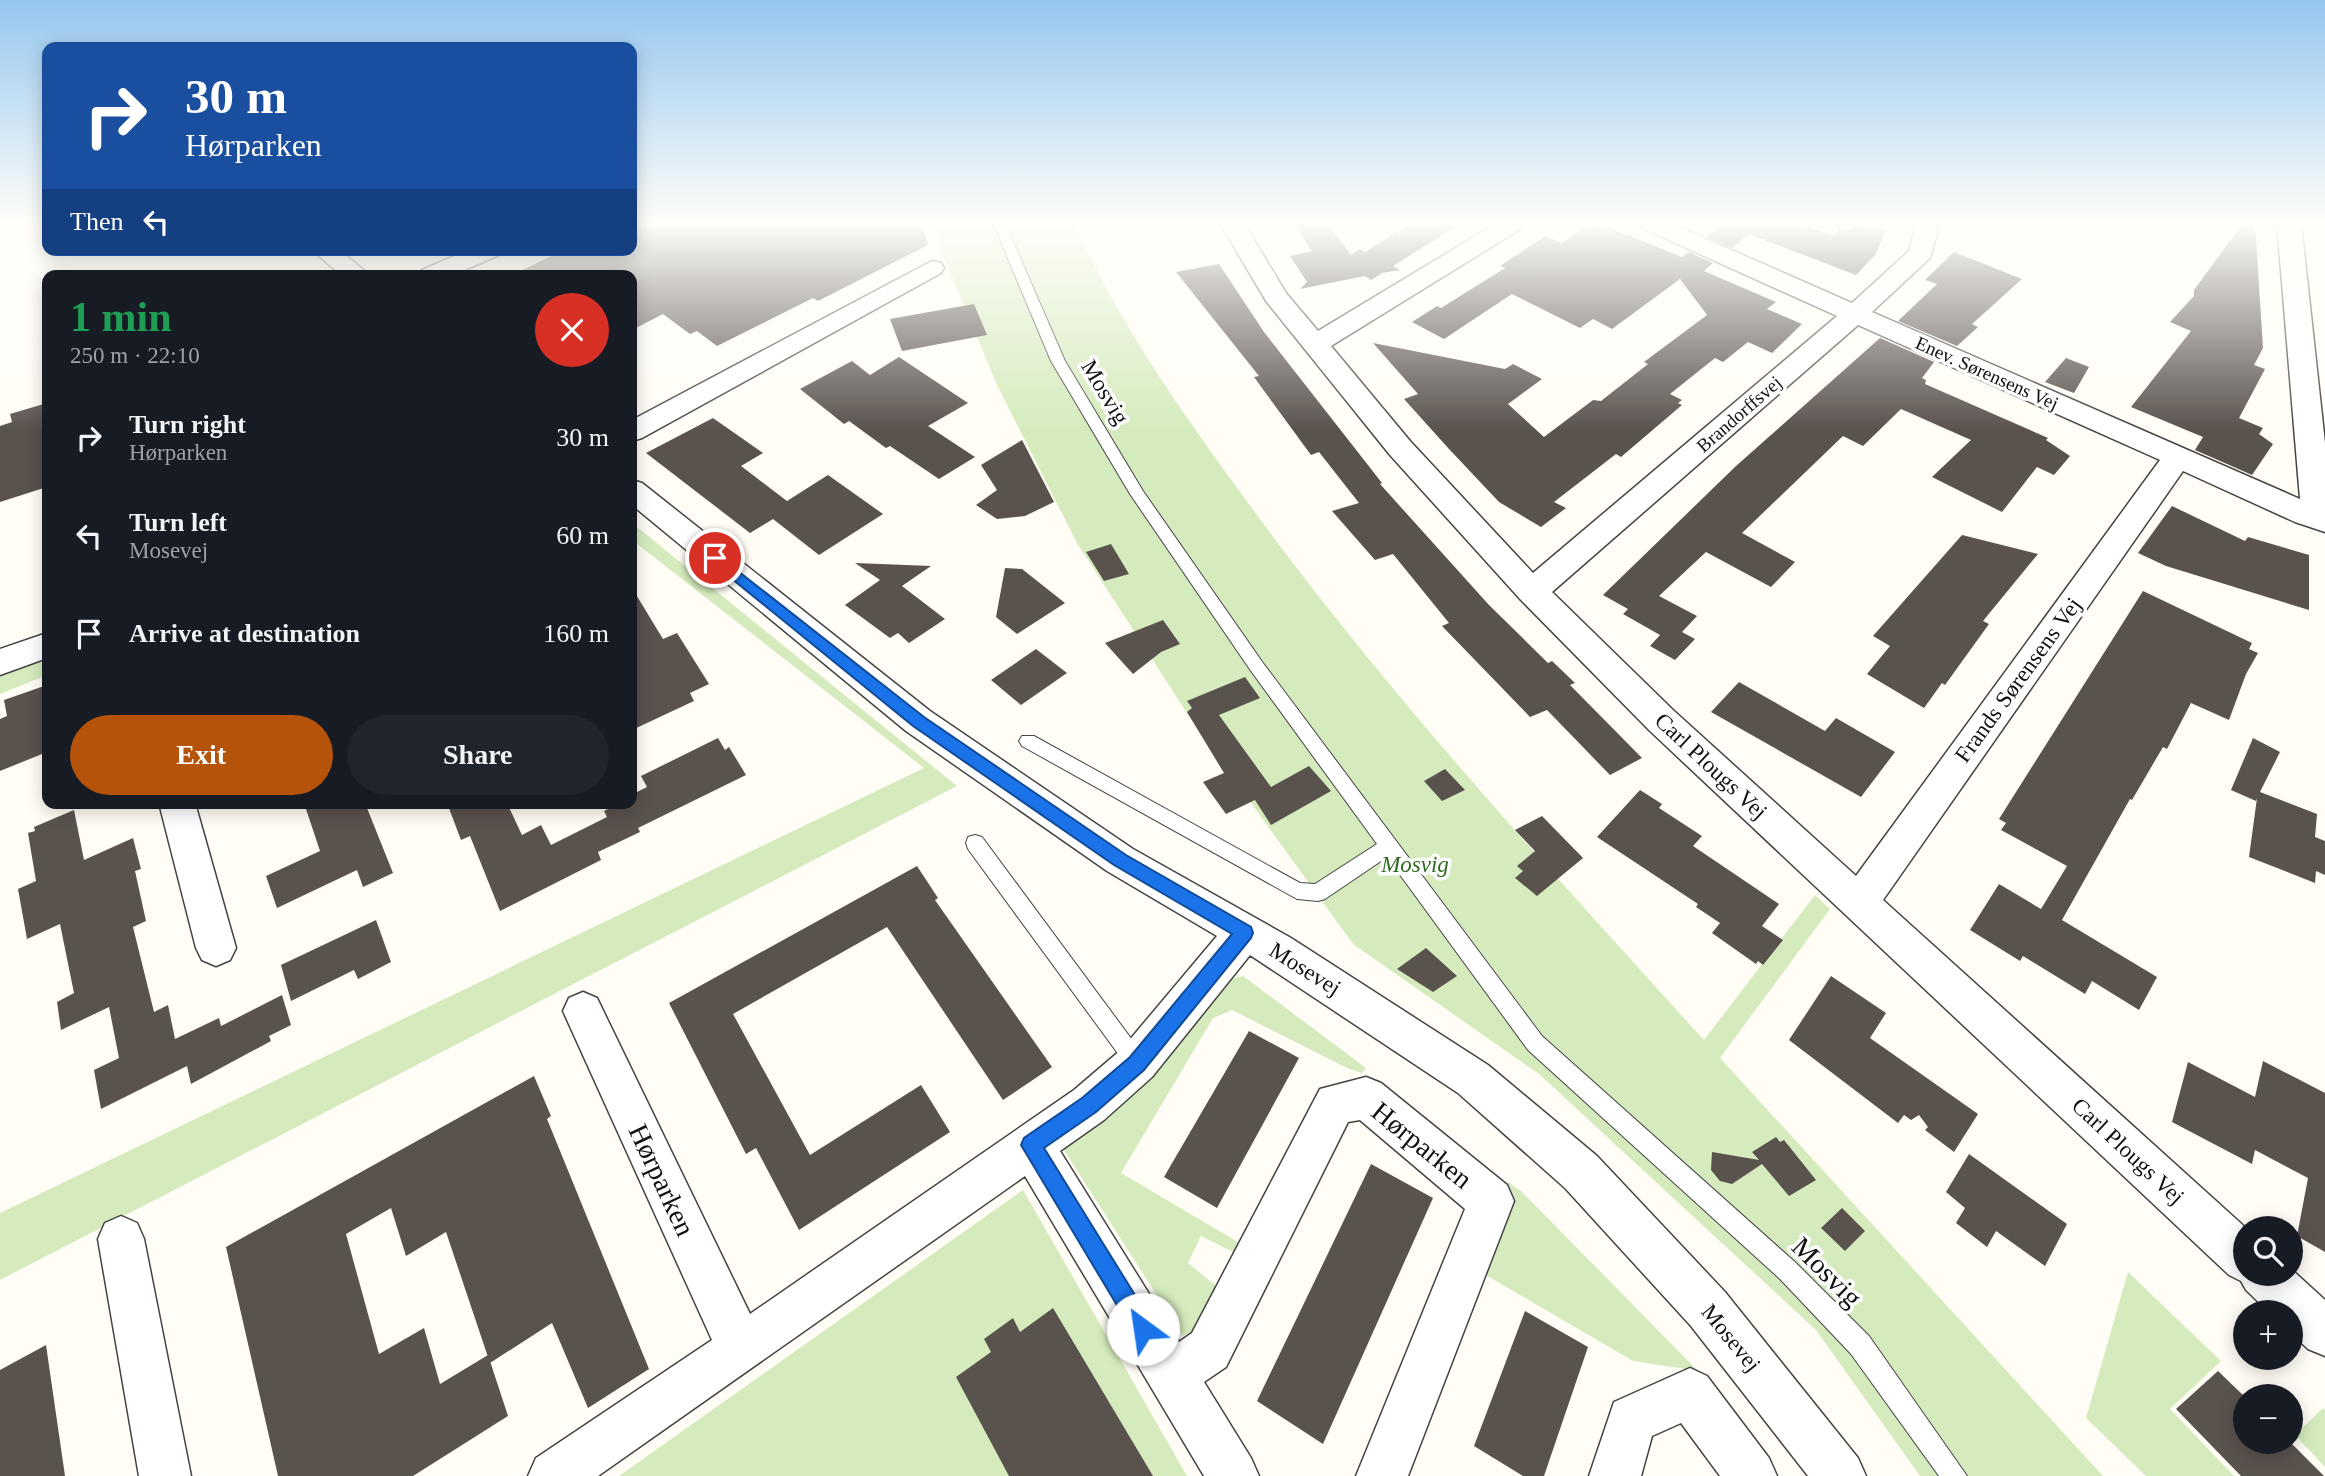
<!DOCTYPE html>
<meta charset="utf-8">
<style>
body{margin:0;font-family:"Times New Roman",serif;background:#20242c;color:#f1f3f6;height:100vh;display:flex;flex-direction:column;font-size:26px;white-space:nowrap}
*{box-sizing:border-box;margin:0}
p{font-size:23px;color:#9ea1a6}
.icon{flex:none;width:38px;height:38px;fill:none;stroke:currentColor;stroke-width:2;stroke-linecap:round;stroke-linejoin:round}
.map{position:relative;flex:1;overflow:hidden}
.panel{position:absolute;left:42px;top:270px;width:595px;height:539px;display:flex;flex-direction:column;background:#171b24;border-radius:14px;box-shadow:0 4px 18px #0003}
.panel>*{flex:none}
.top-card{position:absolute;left:42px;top:42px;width:595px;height:214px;border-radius:14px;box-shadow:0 4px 18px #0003;background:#1a4fa0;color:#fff;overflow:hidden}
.tools{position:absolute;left:2233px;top:1216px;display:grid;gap:14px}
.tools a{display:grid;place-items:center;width:70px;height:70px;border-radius:50%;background:#171b24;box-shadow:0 4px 18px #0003;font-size:35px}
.pin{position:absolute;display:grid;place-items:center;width:60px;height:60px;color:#fff;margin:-30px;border:4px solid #fff;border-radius:50%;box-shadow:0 2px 7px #0007}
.me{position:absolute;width:77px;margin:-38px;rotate:329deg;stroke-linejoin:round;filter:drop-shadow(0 0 5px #0008)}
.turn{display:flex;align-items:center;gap:24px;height:147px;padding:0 28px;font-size:32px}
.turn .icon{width:91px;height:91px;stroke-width:2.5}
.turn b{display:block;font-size:49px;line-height:60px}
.then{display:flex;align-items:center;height:66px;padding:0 28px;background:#0003;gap:14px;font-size:26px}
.round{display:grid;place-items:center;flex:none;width:74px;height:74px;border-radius:37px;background:#20242c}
.headline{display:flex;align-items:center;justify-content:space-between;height:119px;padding:0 28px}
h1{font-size:42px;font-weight:600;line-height:52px;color:#1e9e55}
.button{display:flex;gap:14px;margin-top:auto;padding:14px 28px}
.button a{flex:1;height:80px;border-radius:42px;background:#b45309;color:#fff;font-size:28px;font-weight:600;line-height:80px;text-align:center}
.button a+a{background:#20242c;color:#f1f3f6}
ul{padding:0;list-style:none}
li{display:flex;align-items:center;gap:21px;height:98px;padding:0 28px}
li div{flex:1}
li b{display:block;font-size:26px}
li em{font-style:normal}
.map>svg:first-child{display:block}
.green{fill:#d5ebbd}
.building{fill:#5a524d}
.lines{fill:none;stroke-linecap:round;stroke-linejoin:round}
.service-casing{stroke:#444;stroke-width:2}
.minor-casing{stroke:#444;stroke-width:3}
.service{fill:#fff;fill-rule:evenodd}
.minor{fill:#fff;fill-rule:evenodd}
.route{fill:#1a73e8;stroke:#114b97;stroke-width:2}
.labels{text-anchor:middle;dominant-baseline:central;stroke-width:7;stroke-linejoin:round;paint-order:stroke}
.far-street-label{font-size:19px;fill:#111;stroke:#fff}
.street-label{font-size:23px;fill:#111;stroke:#fff}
.park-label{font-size:23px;font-style:italic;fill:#2f6b1f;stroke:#fff}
.near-street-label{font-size:28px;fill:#111;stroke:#fff}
</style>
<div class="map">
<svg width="2325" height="1476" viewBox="0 0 2325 1476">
<rect width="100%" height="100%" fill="#fffdf5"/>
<path class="green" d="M933 223H1074C1118 321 1180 410 1243 496 1383 689 1544 864 1704 1040L1815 895 1830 909 1720 1058 2103 1476H1920L1816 1330 1539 1074 1353 944 1194 724 1077 543 997 385 943 255Z
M632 523 957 786 0 1280V1213L924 768 632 540Z
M47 655V675L0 694V673Z
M1243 976 1366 1068 1362 1073 1349 1069 1232 1010 1213 1018 1121 1173 1243 1245 1239 1255 1201 1236 1188 1263 1220 1289 1198 1329 1183 1336 1062 1147 1157 1072 1226 980Z
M1508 1182 1521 1191 1698 1371 1633 1361 1484 1274 1507 1207Z
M1023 1190 1187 1476H619Z
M2128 1272 2221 1361 2170 1409 2234 1476H2146L2086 1418Z
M2323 1408 2325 1410V1467L2295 1435Z"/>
<path class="building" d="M632 223H921L928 245 818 301 813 298 717 346 697 331 690 334 663 314 632 330V275H512L564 250H632Z
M1294 223H1327L1351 255 1360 249 1365 252 1411 223H1462L1393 266 1400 270 1382 273 1371 280 1365 276 1300 289 1307 282 1290 256 1312 251Z
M1590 223H1598L1682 257 1689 252 1713 263 1704 271 1776 302 1767 309 1802 324 1772 353 1748 342 1723 362 1715 358 1670 394 1682 400 1678 403 1682 405 1621 457 1616 454 1554 502 1566 508 1541 527 1499 502 1449 449 1404 399 1418 394 1373 343 1505 369 1513 364 1542 379 1508 404 1544 437 1593 400 1601 401 1648 364 1644 362 1707 315 1680 279 1612 329 1593 319 1580 328 1512 294 1444 339 1412 322 1437 306 1441 308 1505 268 1500 266 1545 236 1562 243Z
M1725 223H1798L1834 236 1840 227 1851 230 1854 223 1886 230 1875 255 1856 275 1749 234 1732 248 1707 237Z
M2243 223H2255L2263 348 2254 365 2265 369 2239 418 2263 428 2259 434 2273 444 2252 475 2195 450 2203 437 2131 407 2191 331 2170 322 2194 296V290Z
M1954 252 2022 279 1972 324 1978 327 1957 346 1898 321 1937 284 1925 280Z
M1219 264 1264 332 1382 483 1380 484 1489 605 1548 663 1552 661 1575 683 1570 685 1642 758 1610 775 1547 710 1530 717 1442 626 1449 623 1393 554 1375 560 1332 511 1359 503 1319 452 1311 455 1254 377 1259 376 1176 272Z
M974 304 987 335 902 351 890 319Z
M1880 338 1934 362 1922 378 1926 380 1925 384 2048 438 2046 440 2070 456 2054 475 2037 467 2002 512 1932 477 1971 440 1901 409 1863 446 1843 436 1742 533 1795 562 1771 587 1706 552 1659 596 1697 616 1682 632 1695 639 1675 660 1650 646 1660 635 1623 614 1628 609 1603 595 1736 466Z
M899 357 968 403 928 426 975 457 939 479 890 446 886 448 849 421 844 424 800 389 852 361 870 375Z
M2066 358 2089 367 2074 393 2045 382Z
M47 403V487L0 502V426L12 422 10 414Z
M713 418 763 453 741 466 787 501 828 475 883 514 819 555 773 519 750 533 646 453Z
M1022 440 1054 502 1025 516 997 519 976 505 997 490 981 465Z
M2172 506 2245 541 2248 537 2309 555V610L2166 566 2138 553Z
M1962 535 2038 554 1983 621 1989 624 1945 685 1942 683 1924 708 1867 674 1890 646 1873 636Z
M1111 544 1129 574 1104 581 1086 552Z
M855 563 931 566 902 586 945 619 909 643 898 633 890 638 845 605 880 580Z
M1005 568 1022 569 1065 603 1017 634 996 617Z
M632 588 663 639 677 633 709 684 690 693 694 701 632 730Z
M2143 591 2252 643 2249 649 2258 653 2246 674 2229 720 2191 703 2167 749 2163 747 2132 800 2130 799 2062 920 2157 977 2139 1010 2092 981 2085 994 2023 956 2020 961 1970 930 1999 884 2041 909 2067 866 2001 830 2006 823 1999 819Z
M1163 620 1180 644 1161 652 1133 674 1105 643Z
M1036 649 1067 673 1021 705 991 680Z
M1245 677 1260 698 1219 715 1271 787 1309 766 1331 791 1271 825 1255 800 1226 814 1203 782 1224 773 1187 712 1192 708 1187 701Z
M1739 682 1825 731 1836 718 1895 752 1861 797 1711 712Z
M47 685V752L0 771V719L7 716 4 700Z
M718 738 725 750 729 747 746 775 638 828 640 832 598 852 601 860 500 911 470 836 461 840 447 803H507L522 835 541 825 551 845 607 817 604 811 620 803H632L637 792 647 787 641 776Z
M2253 738 2280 752 2260 792 2317 814 2315 837 2325 841V875L2316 871 2315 883 2249 857 2257 798 2256 801 2231 790Z
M1445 769 1465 790 1442 801 1424 781Z
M1640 790 1662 804 1659 808 1702 836 1693 846 1779 904 1762 926 1783 940 1763 965 1758 961 1756 964 1712 933 1720 923 1696 907 1698 904 1597 837Z
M304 803H365L393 873 363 887 357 870 277 908 266 876 320 851Z
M74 810 84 860 133 838 141 869 135 871 146 921 133 927 154 1012 168 1005 175 1039 219 1018 221 1026 282 995 291 1025 269 1036 271 1041 191 1084 187 1066 101 1109 94 1070 119 1058 109 1007 61 1030 57 1002 74 993 60 924 27 939 18 889 36 881 28 833 35 831 34 827Z
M1542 816 1583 858 1537 896 1515 878 1523 871 1517 866 1535 851 1515 830Z
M917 866 938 898 935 900 1052 1067 1003 1100 887 927 733 1014 810 1155 921 1085 950 1132 799 1230 756 1148 746 1154 669 1003Z
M376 920 391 962 358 979 354 970 291 1001 281 965Z
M1426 948 1457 976 1433 992 1397 969Z
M1831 976 1886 1013 1870 1038 1978 1114 1954 1152 1925 1130 1928 1127 1919 1115 1911 1120 1904 1115 1898 1123 1789 1040Z
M1249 1031 1299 1058 1217 1208 1164 1177Z
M2263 1061 2325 1093V1252L2297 1236 2308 1178 2255 1150 2252 1164 2172 1122 2188 1062 2255 1097Z
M534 1076 551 1116 547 1119 649 1369 588 1408 552 1323 490 1363 446 1232 406 1256 391 1208 346 1234 379 1354 424 1328 440 1384 488 1355 508 1416 413 1476H278L226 1247Z
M1776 1137 1780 1142 1784 1140 1816 1180 1789 1196 1762 1164 1732 1184 1720 1181 1711 1170 1712 1152 1759 1160 1752 1152Z
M1969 1154 2067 1224 2045 1266 1996 1231 1987 1247 1956 1223 1965 1208 1946 1192Z
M1371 1164 1433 1198 1323 1444 1257 1401Z
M1842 1208 1865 1231 1845 1251 1821 1228Z
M1053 1308 1153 1476H1009L956 1377 991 1352 984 1339 1013 1318 1020 1332Z
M1525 1311 1588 1347 1544 1476H1523L1474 1446Z
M46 1345 65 1476H0V1370Z
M2218 1371 2245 1397V1442H2290L2324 1476H2241L2176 1409Z"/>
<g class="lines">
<g class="service-casing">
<path id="service" d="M993 223H1005L1065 361 1143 491 1263 663 1542 1036 1796 1263 1869 1336 1967 1476H1939L1851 1354 1780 1279 1528 1050 1387 857 1325 899 1318 901 1297 899 1022 746 1019 741 1022 736H1034L1300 883 1315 884 1377 844 1251 671 1130 494 1051 361Z
M975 835 982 837 1144 1056 1148 1063 1144 1070 1137 1073 1130 1070 968 849 966 843 968 837Z"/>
</g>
<g class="minor-casing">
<path id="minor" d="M1220 223H1244L1286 293 1318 331 1497 223H1526L1522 228 1331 346 1410 441 1533 573 1837 316 1642 228 1638 223H1670L1852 303 1909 251 1916 223H1940L1930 258 1872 312 2300 499 2277 223H2301L2325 443V532L2295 522 2183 471 1883 900 2246 1228 2245 1274H2291V1269L2325 1300V1356L2308 1349 2291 1333V1312H2269L2246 1290 2241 1281 2229 1275 1649 730 1521 600 1390 455 1266 301ZM1858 325 2160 460 1856 876 1673 710 1552 592Z
M312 250H340L369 275H341Z
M468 250H502L499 255 453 275H419L422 270Z
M932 261 941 263 944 268 941 273 642 438 632 441V420Z
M632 480 642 483 930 711 1133 849 1291 938 1488 1065 1597 1156 1725 1292 1858 1458 1866 1476H1808L1691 1326 1565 1188 1458 1093 1250 955 1152 1077 1104 1120 1060 1151 1179 1342 1192 1333 1320 1089 1366 1077 1381 1083 1507 1185 1514 1201 1408 1476H1356L1465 1209 1360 1120 1348 1122 1226 1367 1204 1382 1251 1458 1259 1476H1204L1025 1176 598 1476H528L536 1458 712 1340 563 1011 569 998 583 992 597 998 750 1314 1074 1090 1122 1049 1217 936 1107 871 906 731 632 505Z
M47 633V658L0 675V649Z
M159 803H195L236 948 230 960 216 966 202 960 196 948Z
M121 1216 137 1223 144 1239 191 1476H139L98 1239 105 1223Z
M1690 1368 1707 1376 1769 1458 1777 1476H1720L1681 1423 1652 1436 1641 1476H1589L1614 1402Z"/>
</g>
<use href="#service" class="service"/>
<use href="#minor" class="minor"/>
</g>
<linearGradient id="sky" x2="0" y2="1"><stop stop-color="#95c6ee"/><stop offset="0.52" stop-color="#fffefa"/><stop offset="1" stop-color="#fffefa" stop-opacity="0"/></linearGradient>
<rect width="2325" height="430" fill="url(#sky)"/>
<path class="route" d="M715 553 924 717 1126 855 1251 927 1253 933 1251 938 1144 1070 1096 1112 1044 1148 1151 1321 1154 1329 1151 1337 1143 1340 1136 1337 1021 1145 1024 1138 1082 1098 1130 1057 1232 934 1114 865 913 726 710 561 708 558Z"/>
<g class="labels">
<g class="far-street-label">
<text transform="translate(1987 373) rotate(24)">Enev. Sørensens Vej</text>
<text transform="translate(1739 414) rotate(-41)">Brandorffsvej</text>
</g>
<g class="street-label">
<text transform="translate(1105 392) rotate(59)">Mosvig</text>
<text transform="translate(2018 680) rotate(-54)">Frands Sørensens Vej</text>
<text transform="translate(1711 766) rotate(43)">Carl Plougs Vej</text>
<text transform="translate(1305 969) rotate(32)">Mosevej</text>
<text transform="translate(2128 1151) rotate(43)">Carl Plougs Vej</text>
<text transform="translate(1731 1338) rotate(51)">Mosevej</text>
</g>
<g class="park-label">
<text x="1415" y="864">Mosvig</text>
</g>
<g class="near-street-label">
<text transform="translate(1422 1145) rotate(39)">Hørparken</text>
<text transform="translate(662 1180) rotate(65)">Hørparken</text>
<text transform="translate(1827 1272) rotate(45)">Mosvig</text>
</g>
</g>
</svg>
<div class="tools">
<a><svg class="icon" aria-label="search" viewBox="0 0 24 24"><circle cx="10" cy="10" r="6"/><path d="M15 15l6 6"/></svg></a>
<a>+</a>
<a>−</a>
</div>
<div class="pin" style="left:715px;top:558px;background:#d93025"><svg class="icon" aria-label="arrive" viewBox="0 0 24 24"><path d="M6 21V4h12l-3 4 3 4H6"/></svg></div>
<svg class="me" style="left:1143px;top:1329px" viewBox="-20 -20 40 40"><circle r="19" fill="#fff"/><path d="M0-13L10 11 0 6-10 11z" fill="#1a73e8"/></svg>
<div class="top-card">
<div class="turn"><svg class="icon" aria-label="right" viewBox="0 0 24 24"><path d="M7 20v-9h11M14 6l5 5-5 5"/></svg><div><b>30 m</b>Hørparken</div></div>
<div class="then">Then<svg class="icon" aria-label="left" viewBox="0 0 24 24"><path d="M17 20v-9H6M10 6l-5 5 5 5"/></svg></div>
</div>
<section class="panel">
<div class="headline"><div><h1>1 min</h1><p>250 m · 22:10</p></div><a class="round" style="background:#d93025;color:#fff"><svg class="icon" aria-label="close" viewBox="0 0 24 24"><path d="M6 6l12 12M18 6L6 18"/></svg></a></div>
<ul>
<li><svg class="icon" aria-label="right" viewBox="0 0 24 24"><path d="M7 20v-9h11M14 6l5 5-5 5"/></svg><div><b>Turn right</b><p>Hørparken</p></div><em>30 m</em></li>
<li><svg class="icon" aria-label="left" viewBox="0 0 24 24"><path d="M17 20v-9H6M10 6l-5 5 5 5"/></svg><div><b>Turn left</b><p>Mosevej</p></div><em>60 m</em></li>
<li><svg class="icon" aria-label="arrive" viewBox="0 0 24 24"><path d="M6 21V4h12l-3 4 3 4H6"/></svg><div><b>Arrive at destination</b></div><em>160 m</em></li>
</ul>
<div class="button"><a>Exit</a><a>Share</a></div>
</section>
</div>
